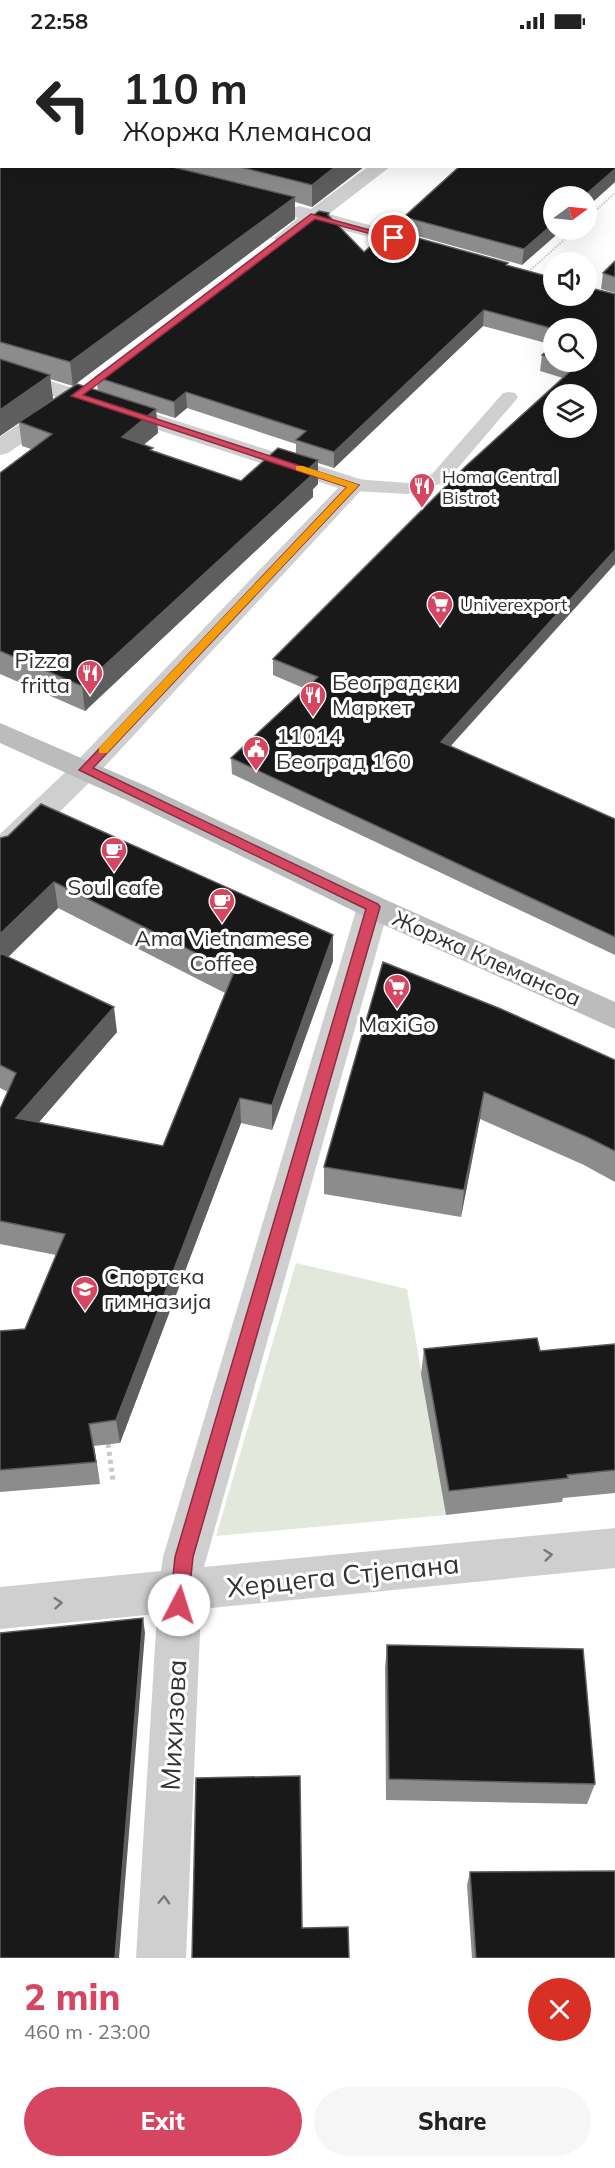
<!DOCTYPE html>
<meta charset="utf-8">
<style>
body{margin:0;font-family:Mulish,sans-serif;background:#f6f6f6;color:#222;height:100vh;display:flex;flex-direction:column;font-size:22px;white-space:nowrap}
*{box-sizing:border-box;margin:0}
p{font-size:20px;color:#767676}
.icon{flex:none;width:33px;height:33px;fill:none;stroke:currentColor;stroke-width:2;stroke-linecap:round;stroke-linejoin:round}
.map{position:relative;height:1916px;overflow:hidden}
.details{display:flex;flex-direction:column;background:#fff;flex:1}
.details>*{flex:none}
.top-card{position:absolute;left:0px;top:0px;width:615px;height:126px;box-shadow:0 6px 24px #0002;background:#fff;color:#222;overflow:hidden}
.needle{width:39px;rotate:75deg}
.buttons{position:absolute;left:543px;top:144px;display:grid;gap:12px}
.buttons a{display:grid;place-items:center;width:54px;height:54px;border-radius:50%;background:#fff;box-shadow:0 6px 24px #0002;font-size:30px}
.pin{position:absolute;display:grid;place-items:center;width:51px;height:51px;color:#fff;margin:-26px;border:3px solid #fff;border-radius:50%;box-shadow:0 2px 6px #0007}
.me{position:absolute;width:66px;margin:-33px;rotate:5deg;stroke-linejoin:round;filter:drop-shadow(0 0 4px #0008)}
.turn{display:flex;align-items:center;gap:21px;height:126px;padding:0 24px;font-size:27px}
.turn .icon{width:78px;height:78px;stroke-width:2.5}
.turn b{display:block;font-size:42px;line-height:51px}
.round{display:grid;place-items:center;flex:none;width:63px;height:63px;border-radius:32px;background:#f6f6f6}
.head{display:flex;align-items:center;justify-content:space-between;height:102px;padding:0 24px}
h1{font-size:36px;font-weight:800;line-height:45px;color:#d64661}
.cta{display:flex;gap:12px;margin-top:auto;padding:12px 24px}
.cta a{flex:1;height:69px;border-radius:36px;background:#d64661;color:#fff;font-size:24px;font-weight:800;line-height:69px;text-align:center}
.cta a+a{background:#f6f6f6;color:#222}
.status{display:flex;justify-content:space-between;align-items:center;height:42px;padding:0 30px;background:#fff;direction:ltr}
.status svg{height:16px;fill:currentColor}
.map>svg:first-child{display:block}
.green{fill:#e3e8dc}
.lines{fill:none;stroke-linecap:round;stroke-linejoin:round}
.path-far1{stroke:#c9c9c9;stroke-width:2;stroke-dasharray:1.5 1.5;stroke-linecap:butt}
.path{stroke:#c9c9c9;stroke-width:5;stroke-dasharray:4 4;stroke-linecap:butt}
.lane{fill:#cfcfcf;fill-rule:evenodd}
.street{fill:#cfcfcf;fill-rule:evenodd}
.secondary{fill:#bcbcbc;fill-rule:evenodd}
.wall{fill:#8c8c8c;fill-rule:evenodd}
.shaded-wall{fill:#5e5e5e}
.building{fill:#191919;stroke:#5e5e5e;stroke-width:1.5;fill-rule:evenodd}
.oneway{stroke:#797979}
.route{fill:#d64661;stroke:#8b2e3f;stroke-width:1.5}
.slow{fill:#f59e0b}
.labels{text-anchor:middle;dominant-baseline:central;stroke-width:6;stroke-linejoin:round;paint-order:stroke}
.far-poi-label{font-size:18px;fill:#323232;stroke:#fff;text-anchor:start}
.poi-label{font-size:22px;fill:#323232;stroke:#fff;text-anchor:start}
.street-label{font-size:22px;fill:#323232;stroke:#fff}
.near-street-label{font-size:27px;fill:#323232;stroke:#fff}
</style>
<div class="status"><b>22:58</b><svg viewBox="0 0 49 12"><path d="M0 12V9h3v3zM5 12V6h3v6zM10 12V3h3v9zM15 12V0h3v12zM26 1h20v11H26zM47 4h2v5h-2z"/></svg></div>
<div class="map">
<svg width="615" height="1916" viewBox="0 0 615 1916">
<rect width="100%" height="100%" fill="#fff"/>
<path class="green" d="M296 1221 407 1247 446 1473 216 1494Z"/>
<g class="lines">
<path class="path-far1" d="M586 177 615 151
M526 232 575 188"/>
<path class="path" d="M108 1402 113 1438"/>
<path class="lane" d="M521 0H535L521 2Z
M509 350 515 351 518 355 515 359 446 440 408 452 354 449 347 447 345 443 347 439 354 437 408 441 432 432 503 351Z"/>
<path class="street" d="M0 91H2V103H0Z
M369 124H391L329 172 435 201 438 205 435 209 428 211 317 181 291 200H277L274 196 298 176 292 174 289 170 292 166 299 164 311 167Z
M0 323 363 438 366 443 95 735 11 818 0 821V792L75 721 338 446 0 337Z
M58 359 66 361 70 366 66 371 8 411 0 413V395L50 361Z
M373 854 384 857 389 865 204 1525 615 1486V1526L201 1567 186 1916H136L157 1572 0 1587V1545L161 1529 163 1515 357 865 362 857Z"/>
<path class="secondary" d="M0 681 146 744 384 857 615 960V987L362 873 126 758 0 701Z"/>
</g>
<path class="wall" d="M0 0H509L508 2H2V82H0Z
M615 92V140L586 166V154L522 223 403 190 404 175Z
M0 101 2 124H365L312 165 295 160V177L73 344 50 337 53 357 21 379 98 349 96 335 329 171V174L364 210 508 224 615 252 451 705 615 777V913L232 732 231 716 306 647 273 633V617L563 336 540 329 542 313 553 303 483 284 334 426 318 421V442L313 447V455L85 669 0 632V431L31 407 22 404 19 381 0 394ZM554 286H586V320H554ZM187 366 296 402V411L241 439 153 409 144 402 158 391 156 370 175 376Z
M615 219V251L601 247 603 231Z
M0 796 333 919 272 1088 241 1081 120 1401 94 1404 100 1442 0 1450V1289L25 1287 56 1213 0 1202V1067L8 1050 0 1046ZM58 866 225 951 163 1104 39 1080 117 990 8 915Z
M383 920 615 1018V1140L584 1123 480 1077 461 1175 324 1152V1125Z
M615 1302V1451L563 1456 562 1460 446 1473 421 1332 424 1307 540 1309Z
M387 1603 595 1742 587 1762 386 1758 385 1626Z
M470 1830 615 1916H472L467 1843Z"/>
<path class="shaded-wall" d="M491 0H509L508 2H490Z
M336 124H365L312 165V143Z
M615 127V140L586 166V154H584Z
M295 155V177L73 344 70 320Z
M554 181V188H562L522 223 524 207Z
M484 268 483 284 334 426V410Z
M50 333 53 357 0 394V368Z
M186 350 187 366 175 376 174 360Z
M156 367 158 391 124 419 122 395Z
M318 418V442L313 447V455L85 669 82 644Z
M615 508V522L439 717 441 700Z
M54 840 58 866 0 923V892Z
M333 893V919L272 1088V1063Z
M114 965 117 990 21 1101 16 1076Z
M484 1050 480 1077 461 1175 464 1148Z
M240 1056 241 1081 120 1401 116 1378Z
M89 1382 94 1404 100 1442 96 1420Z
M143 1576 145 1591 119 1916H115Z"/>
<path class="building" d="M0 0H181L179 2H2V62L0 61Z
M184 0H491L490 2H191Z
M614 92H615V127L584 154H554V181L524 207 404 175 460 124H614Z
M0 101H2V124H169L295 155 70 320 0 300Z
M236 124H336L312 143Z
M319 169 329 171 328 173 364 210 389 188 508 221 506 223 554 236V254H586V245L615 252V508L441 700 615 777V895L231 716 318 635 273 617 466 424 576 324 561 320H586V286H554V287L484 268 334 410 296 398 306 389 186 350 174 360 96 335ZM554 352H586V386H554Z
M615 219V235L603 231Z
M554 303V317L542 313Z
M0 317 50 333 0 368Z
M77 342 156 367 122 395 153 406 150 408 241 439 278 406 318 418 306 429 313 432 82 644 0 609V431L52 392 19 380Z
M41 762 333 893 272 1063 240 1056 116 1378 89 1382 96 1420 0 1428V1289L25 1287 65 1192 0 1179V1067L16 1031 0 1023V911L114 965 16 1076 163 1104 234 930 54 840 0 892V796L8 794Z
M383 920 501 967 615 1018V1109L589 1096 484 1050 464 1148 324 1125Z
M537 1296 540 1309 615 1302V1428L567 1433 568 1436 449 1449 424 1307Z
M143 1576 115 1916H0V1591Z
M387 1603 583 1607 595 1742 389 1737Z
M300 1734 302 1886 348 1885 349 1916H192L196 1736Z
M615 1829V1916H476L470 1830Z"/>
<defs><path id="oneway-chevron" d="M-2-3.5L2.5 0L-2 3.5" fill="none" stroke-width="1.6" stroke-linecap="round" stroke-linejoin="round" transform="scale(1.5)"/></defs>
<g class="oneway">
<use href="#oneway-chevron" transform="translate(548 1513) rotate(-6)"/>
<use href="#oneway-chevron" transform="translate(58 1561) rotate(-5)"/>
<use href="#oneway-chevron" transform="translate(164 1858) rotate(-87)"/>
</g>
<path class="route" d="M311 172 399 196 394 198 315 177 83 353 359 443 93 726 378 862 380 865 193 1515 188 1563 185 1569 179 1572 173 1569 170 1563 175 1515 366 867 79 728 347 445 71 354Z"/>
<path class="slow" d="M296 424H303L359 443 107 711H99V706L347 445 296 428Z"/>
<defs>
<g id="restaurant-pin" transform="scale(1.35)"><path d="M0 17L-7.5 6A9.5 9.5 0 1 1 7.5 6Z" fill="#d64661" stroke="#fff"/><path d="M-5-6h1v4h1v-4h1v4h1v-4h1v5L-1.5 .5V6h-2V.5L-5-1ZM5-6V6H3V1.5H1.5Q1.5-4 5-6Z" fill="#fff"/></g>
<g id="supermarket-pin" transform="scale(1.35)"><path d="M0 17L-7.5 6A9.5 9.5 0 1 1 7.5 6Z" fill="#d64661" stroke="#fff"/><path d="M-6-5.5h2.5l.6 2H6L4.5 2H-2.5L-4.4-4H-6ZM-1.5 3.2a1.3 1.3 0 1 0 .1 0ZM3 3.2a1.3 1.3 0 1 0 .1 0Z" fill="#fff"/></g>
<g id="civic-pin" transform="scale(1.35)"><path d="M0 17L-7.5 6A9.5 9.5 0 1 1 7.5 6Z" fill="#d64661" stroke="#fff"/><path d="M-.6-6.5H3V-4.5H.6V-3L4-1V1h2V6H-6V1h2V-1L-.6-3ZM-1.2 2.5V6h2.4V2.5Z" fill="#fff"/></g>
<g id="cafe-pin" transform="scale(1.35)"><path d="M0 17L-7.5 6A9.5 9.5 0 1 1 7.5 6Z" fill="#d64661" stroke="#fff"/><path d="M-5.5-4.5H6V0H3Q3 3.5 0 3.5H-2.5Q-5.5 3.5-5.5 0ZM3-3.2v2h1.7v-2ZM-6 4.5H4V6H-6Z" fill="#fff"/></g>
<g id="school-pin" transform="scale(1.35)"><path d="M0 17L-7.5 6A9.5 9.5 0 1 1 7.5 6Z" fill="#d64661" stroke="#fff"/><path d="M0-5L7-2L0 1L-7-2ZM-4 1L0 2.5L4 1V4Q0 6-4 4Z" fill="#fff"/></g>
</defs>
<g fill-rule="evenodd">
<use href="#restaurant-pin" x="422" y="444"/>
<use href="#supermarket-pin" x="440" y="562"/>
<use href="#restaurant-pin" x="90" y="631"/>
<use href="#restaurant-pin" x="313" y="653"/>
<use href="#civic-pin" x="256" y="707"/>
<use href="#cafe-pin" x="114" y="808"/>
<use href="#cafe-pin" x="222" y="859"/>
<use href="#supermarket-pin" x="397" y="945"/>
<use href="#school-pin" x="85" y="1247"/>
</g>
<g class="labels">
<g class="far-poi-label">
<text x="442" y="434">Homa Central<tspan x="442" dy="21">Bistrot</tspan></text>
<text x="460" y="562">Univerexport</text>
</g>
<g class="poi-label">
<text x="70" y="618" text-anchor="end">Pizza<tspan x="70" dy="25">fritta</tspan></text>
<text x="332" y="640">Београдски<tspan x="332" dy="25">Маркет</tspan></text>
<text x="276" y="694">11014<tspan x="276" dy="25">Београд 160</tspan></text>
<text x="114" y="845" text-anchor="middle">Soul cafe</text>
<text x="222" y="896" text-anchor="middle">Ama Vietnamese<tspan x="222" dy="25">Coffee</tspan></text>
<text x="397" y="982" text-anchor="middle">MaxiGo</text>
<text x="104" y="1234">Спортска<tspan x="104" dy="25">гимназија</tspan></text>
</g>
<g class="street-label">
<text transform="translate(487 916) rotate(24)">Жоржа Клемансоа</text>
</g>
<g class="near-street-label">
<text transform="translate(343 1533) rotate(-6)">Херцега Стјепана</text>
<text transform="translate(173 1683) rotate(-87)">Михизова</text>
</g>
</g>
</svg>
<div class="buttons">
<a><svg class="needle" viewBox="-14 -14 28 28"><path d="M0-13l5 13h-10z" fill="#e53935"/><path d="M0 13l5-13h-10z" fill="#767676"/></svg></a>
<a><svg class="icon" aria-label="sound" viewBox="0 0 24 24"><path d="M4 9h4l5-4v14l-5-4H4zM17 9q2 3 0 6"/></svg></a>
<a><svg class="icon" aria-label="search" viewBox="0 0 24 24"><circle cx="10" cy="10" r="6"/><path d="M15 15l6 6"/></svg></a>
<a><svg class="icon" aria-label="layers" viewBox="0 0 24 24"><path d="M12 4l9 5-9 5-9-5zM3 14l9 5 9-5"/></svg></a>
</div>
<div class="pin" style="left:394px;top:196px;background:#d93025"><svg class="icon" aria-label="arrive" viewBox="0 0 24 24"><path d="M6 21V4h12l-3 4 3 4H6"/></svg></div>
<svg class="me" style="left:179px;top:1563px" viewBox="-20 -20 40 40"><circle r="19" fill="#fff"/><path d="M0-13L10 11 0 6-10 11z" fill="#d64661"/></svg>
<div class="top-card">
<div class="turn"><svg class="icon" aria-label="left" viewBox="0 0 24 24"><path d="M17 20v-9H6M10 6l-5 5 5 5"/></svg><div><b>110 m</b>Жоржа Клемансоа</div></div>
</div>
</div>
<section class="details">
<div class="head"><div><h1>2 min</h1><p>460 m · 23:00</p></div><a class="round" style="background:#d93025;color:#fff"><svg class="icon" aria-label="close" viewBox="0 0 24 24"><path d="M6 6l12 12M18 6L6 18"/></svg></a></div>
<div class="cta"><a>Exit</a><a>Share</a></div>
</section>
